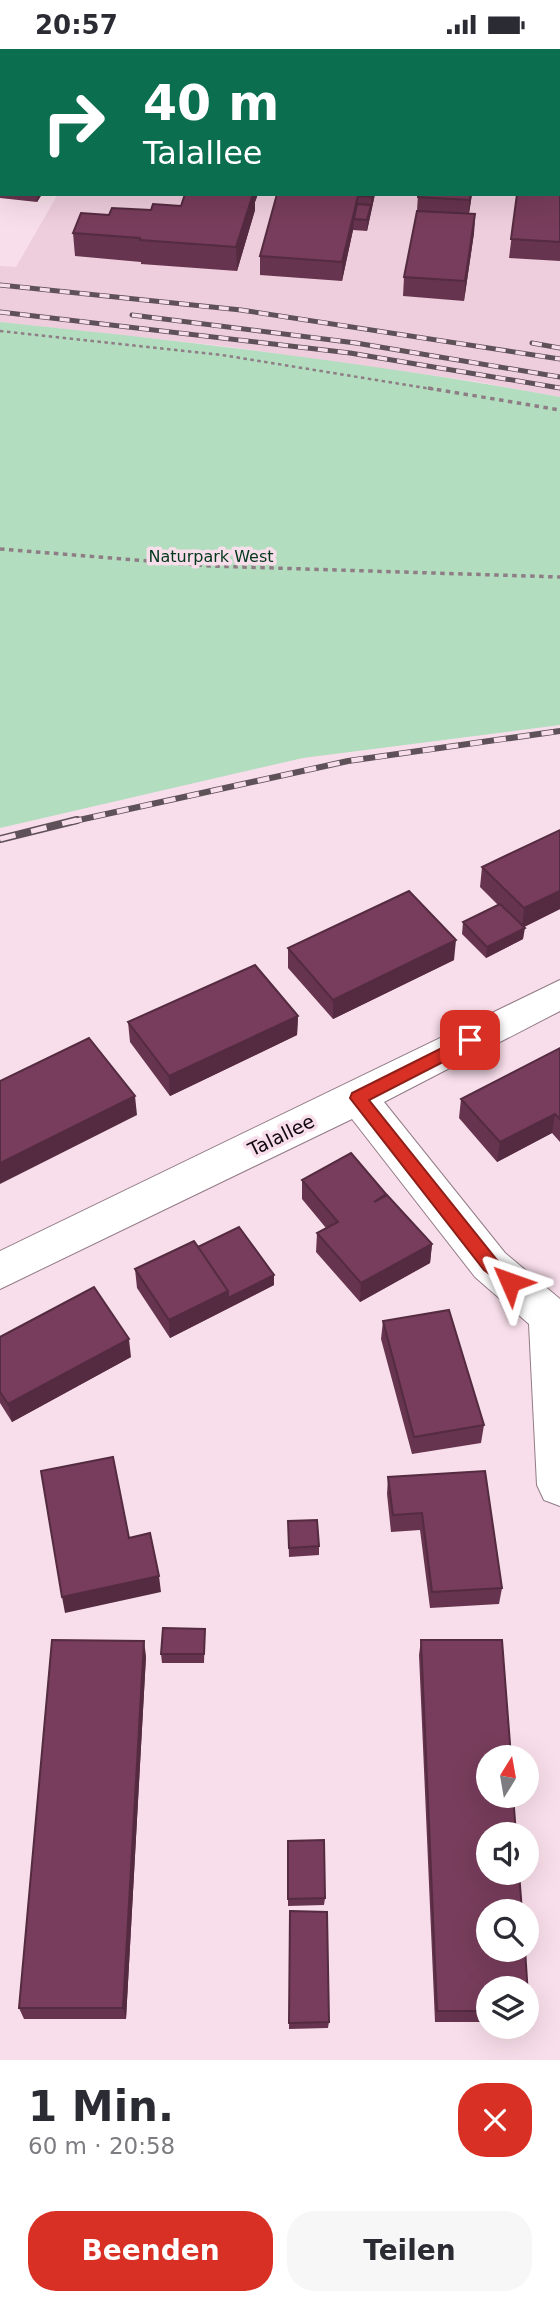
<!DOCTYPE html>
<html lang="de">
<meta charset="utf-8">
<style>
body{margin:0;font-family:"DejaVu Sans",sans-serif;background:#f7f7f7;color:#2b2b33;height:100vh;display:flex;flex-direction:column;font-size:26px;white-space:nowrap}
*{box-sizing:border-box;margin:0}
p{font-size:23px;color:#7c7c81}
.icon{flex:none;width:38px;height:38px;fill:none;stroke:currentColor;stroke-width:2;stroke-linecap:round;stroke-linejoin:round}
.map{position:relative;height:2011px;overflow:hidden}
.side{display:flex;flex-direction:column;background:#fff;flex:1}
.side>*{flex:none}
.guide{position:absolute;left:0px;top:0px;width:560px;height:147px;box-shadow:0 7px 28px #0002;background:#0b6e4f;color:#fff;overflow:hidden}
.needle{width:46px;rotate:11deg}
.buttons{position:absolute;left:476px;top:1696px;display:grid;gap:14px}
.buttons a{display:grid;place-items:center;width:63px;height:63px;border-radius:50%;background:#fff;box-shadow:0 7px 28px #0002;font-size:35px}
.pin{position:absolute;display:grid;place-items:center;width:60px;height:60px;color:#fff;margin:-30px;border-radius:14px;box-shadow:0 4px 10px #0006}
.me{position:absolute;width:77px;margin:-38px;rotate:313deg;stroke-linejoin:round;filter:drop-shadow(0 0 5px #0008)}
.turn{display:flex;align-items:center;gap:24px;height:147px;padding:0 28px;font-size:32px}
.turn .icon{width:91px;height:91px;stroke-width:2.5}
.turn b{display:block;font-size:49px;line-height:60px}
.round{display:grid;place-items:center;flex:none;width:74px;height:74px;border-radius:28px;background:#f7f7f7}
.summary{display:flex;align-items:center;justify-content:space-between;height:119px;padding:0 28px}
h1{font-size:42px;font-weight:600;line-height:52px}
.primary-button{display:flex;gap:14px;margin-top:auto;padding:14px 28px}
.primary-button a{flex:1;height:80px;border-radius:28px;background:#d93025;color:#fff;font-size:28px;font-weight:600;line-height:80px;text-align:center}
.primary-button a+a{background:#f7f7f7;color:#2b2b33}
.status{display:flex;justify-content:space-between;align-items:center;height:49px;padding:0 35px;background:#fff;direction:ltr}
.status svg{height:19px;fill:currentColor}
.map>svg:first-child{display:block}
.built{fill:#eecddc}
.green{fill:#b2ddbf}
.lines{fill:none;stroke-linecap:round;stroke-linejoin:round}
.street-casing{stroke:#927b86;stroke-width:2}
.path-far1{stroke:#8f7d85;stroke-width:2.5;stroke-dasharray:3.5 3.5;stroke-linecap:butt}
.path{stroke:#8f7d85;stroke-width:3.5;stroke-dasharray:4.5 4.5;stroke-linecap:butt}
.street{fill:#fff;fill-rule:evenodd}
.rail-far2-casing{stroke:#5f5158;stroke-width:5}
.rail-far1-casing{stroke:#5f5158;stroke-width:6}
.rail-casing{stroke:#5f5158;stroke-width:8}
.rail-far2{stroke:#f8deea;stroke-width:3.5;stroke-dasharray:10;stroke-linecap:butt}
.rail-far1{stroke:#f8deea;stroke-width:4.5;stroke-dasharray:12;stroke-linecap:butt}
.rail{stroke:#f8deea;stroke-width:5;stroke-dasharray:16;stroke-linecap:butt}
.wall{fill:#67344f}
.shaded-wall{fill:#542b40}
.building{fill:#783d5c;stroke:#542b40;stroke-width:2}
.route{fill:#d93025;stroke:#8d1f18;stroke-width:2}
.labels{text-anchor:middle;dominant-baseline:central;stroke-width:7;stroke-linejoin:round;paint-order:stroke}
.far-park-label{font-size:16px;fill:#01371b;stroke:#f8deea}
.street-label{font-size:19px;fill:#11090d;stroke:#f8deea}
</style>
<div class="status"><b>20:57</b><svg viewBox="0 0 49 12"><path d="M0 12V9h3v3zM5 12V6h3v6zM10 12V3h3v9zM15 12V0h3v12zM26 1h20v11H26zM47 4h2v5h-2z"/></svg></div>
<div class="map">
<svg width="560" height="2011" viewBox="0 0 560 2011">
<rect width="100%" height="100%" fill="#f8deea"/>
<path class="built" d="M58 145H524L560 148V348L473 332 224 297 0 273V217L16 218Z"/>
<path class="green" d="M0 273C187 292 375 314 560 348V676L303 709 0 779Z"/>
<g class="lines">
<g class="street-casing">
<path id="street" d="M253 0H308L310 2H254Z
M558 2H560V14H558Z
M0 88H2V102H0Z
M558 128H560V142H558Z
M560 931V962L384 1053 505 1204 560 1250V1457L544 1451 537 1436 529 1275 475 1228 352 1070 0 1240V1202Z"/>
</g>
<path class="path-far1" d="M0 282 222 306 438 341"/>
<path class="path" d="M428 339 560 361
M0 500 210 517 560 528"/>
<use href="#street" class="street"/>
<g class="rail-far2-casing">
<path id="rail-far2" d="M0 236 241 261 560 310
M0 263 350 304 560 339
M132 266 356 294 560 328
M532 294 560 299"/>
</g>
<g class="rail-far1-casing">
<path id="rail-far1" d="M70 773 348 712 560 682"/>
</g>
<g class="rail-casing">
<path id="rail" d="M0 790 77 771"/>
</g>
<use href="#rail-far2" class="rail-far2"/>
<use href="#rail-far1" class="rail-far1"/>
<use href="#rail" class="rail"/>
</g>
<path class="wall" d="M11 0H62L61 2H11Z
M2 109V145H42L37 153 0 149V111Z
M560 136V212L509 209 517 145Z
M185 145H258L255 153V161L237 222 141 215V213L75 207 73 184 109 166 151 161 181 157Z
M277 145H375L367 182 353 181 342 232 260 226V207Z
M418 145H472L469 165H475L474 184 464 252 403 247 404 228 417 162Z
M560 781V860L524 878 523 890 486 909 462 885 463 873 498 856 480 838 482 818Z
M288 899 454 911 333 970 288 919Z
M298 967 297 986 170 1047 130 993 128 973Z
M560 999V1093L552 1084 497 1113 459 1069 461 1050Z
M302 1131 386 1147 432 1195 430 1214 360 1253 316 1203 317 1184 326 1179 302 1150Z
M198 1198 274 1226V1236L170 1289 137 1239 135 1220Z
M383 1272 484 1376 481 1394 412 1405 381 1290Z
M0 1288 131 1308 12 1373 0 1354Z
M388 1428 502 1539 499 1555 430 1559 420 1481 391 1483 387 1445Z
M288 1472 319 1497V1506L289 1508Z
M205 1580 204 1614H162L161 1605Z
M421 1591H502L511 1708H488V1746H513L516 1785H488V1824H519L522 1862H488V1900H525L529 1962 527 1968V1939H488V1973H435L419 1606Z
M146 1607 126 1970H24L19 1959Z
M288 1792 325 1849 324 1856 288 1857Z
M290 1862 329 1973 328 1979 289 1980Z"/>
<path class="shaded-wall" d="M0 42H2V61H0Z
M37 145H42L37 153Z
M253 145H258L255 153V161L237 222 236 198Z
M372 145H375L367 182V171L371 156Z
M470 145H472L468 170Z
M358 147 357 166 354 170 353 181 342 232V213Z
M475 165 474 184 464 252 465 232Z
M560 842V860L522 879 524 859Z
M525 879 523 890 486 909 487 898Z
M456 891 454 911 333 970V951Z
M298 967 297 986 170 1047 169 1027Z
M135 1047 137 1066 0 1135V1114Z
M555 1065 552 1084 497 1113 500 1093Z
M432 1195 430 1214 360 1253 361 1234Z
M274 1226V1236L170 1289 169 1271 228 1242Z
M129 1290 131 1308 12 1373 8 1355Z
M159 1527 161 1543 65 1564 62 1548Z
M144 1592 146 1607 126 1970 123 1959Z"/>
<path class="building" d="M26 0H55L54 2Z
M79 0H125L124 2H78Z
M149 0H196L195 2H148Z
M0 26 2 32V42H0Z
M2 109V130H0V111Z
M558 135 560 136V193L511 190 517 145H558Z
M185 145H253L236 198 140 191V189L73 184 81 164 109 166 112 159 151 161 153 155 181 157Z
M277 145H372L371 148 358 147 342 213 260 207Z
M418 145H470V151L418 148Z
M357 155 371 156 367 171 354 170Z
M417 162 475 165 465 232 404 228Z
M560 781V842L524 859 482 818Z
M409 842 456 891 333 951 288 899Z
M500 855 525 879 487 898 463 873Z
M255 916 298 967 169 1027 128 973Z
M89 989 135 1047 0 1114V1032Z
M560 999V1070L555 1065 500 1093 461 1050Z
M351 1104 386 1145 374 1153 387 1146 432 1195 361 1234 317 1184 338 1173 302 1131Z
M239 1178 274 1226 228 1249V1242L198 1198Z
M194 1192 228 1242 169 1271 135 1220Z
M94 1238 129 1290 8 1355 0 1343V1288Z
M449 1261 484 1376 414 1388 383 1272Z
M113 1408 129 1489 150 1484 159 1527 62 1548 41 1422Z
M485 1422 502 1539 432 1543 422 1464 393 1466 388 1428Z
M317 1471 319 1497 289 1499 288 1472Z
M163 1579 205 1580 204 1605H161Z
M52 1591 144 1592 123 1959H19Z
M421 1591H502L511 1708H488V1746H513L516 1785H488V1824H519L522 1862H488V1900H525L529 1962H527V1939H488V1962H437Z
M324 1791 325 1849 288 1850V1792Z
M290 1862 327 1863 329 1973 289 1974Z"/>
<path class="route" d="M470 985 478 991 476 996 369 1051 497 1211 519 1233 516 1238 510 1240 484 1221 350 1049 352 1044Z"/>
<g class="labels">
<g class="far-park-label">
<text x="211" y="507">Naturpark West</text>
</g>
<g class="street-label">
<text transform="translate(281 1086) rotate(-26)">Talallee</text>
</g>
</g>
</svg>
<div class="buttons">
<a><svg class="needle" viewBox="-14 -14 28 28"><path d="M0-13l5 13h-10z" fill="#e53935"/><path d="M0 13l5-13h-10z" fill="#7c7c81"/></svg></a>
<a><svg class="icon" aria-label="sound" viewBox="0 0 24 24"><path d="M4 9h4l5-4v14l-5-4H4zM17 9q2 3 0 6"/></svg></a>
<a><svg class="icon" aria-label="search" viewBox="0 0 24 24"><circle cx="10" cy="10" r="6"/><path d="M15 15l6 6"/></svg></a>
<a><svg class="icon" aria-label="layers" viewBox="0 0 24 24"><path d="M12 4l9 5-9 5-9-5zM3 14l9 5 9-5"/></svg></a>
</div>
<div class="pin" style="left:470px;top:991px;background:#d93025"><svg class="icon" aria-label="arrive" viewBox="0 0 24 24"><path d="M6 21V4h12l-3 4 3 4H6"/></svg></div>
<svg class="me" style="left:510px;top:1233px" viewBox="-20 -20 40 40"><path d="M0-17L14 15 0 8-14 15z" fill="#d93025" stroke="#fff" stroke-width="4"/></svg>
<div class="guide">
<div class="turn"><svg class="icon" aria-label="right" viewBox="0 0 24 24"><path d="M7 20v-9h11M14 6l5 5-5 5"/></svg><div><b>40 m</b>Talallee</div></div>
</div>
</div>
<section class="side">
<div class="summary"><div><h1>1 Min.</h1><p>60 m · 20:58</p></div><a class="round" style="background:#d93025;color:#fff"><svg class="icon" aria-label="close" viewBox="0 0 24 24"><path d="M6 6l12 12M18 6L6 18"/></svg></a></div>
<div class="primary-button"><a>Beenden</a><a>Teilen</a></div>
</section>
